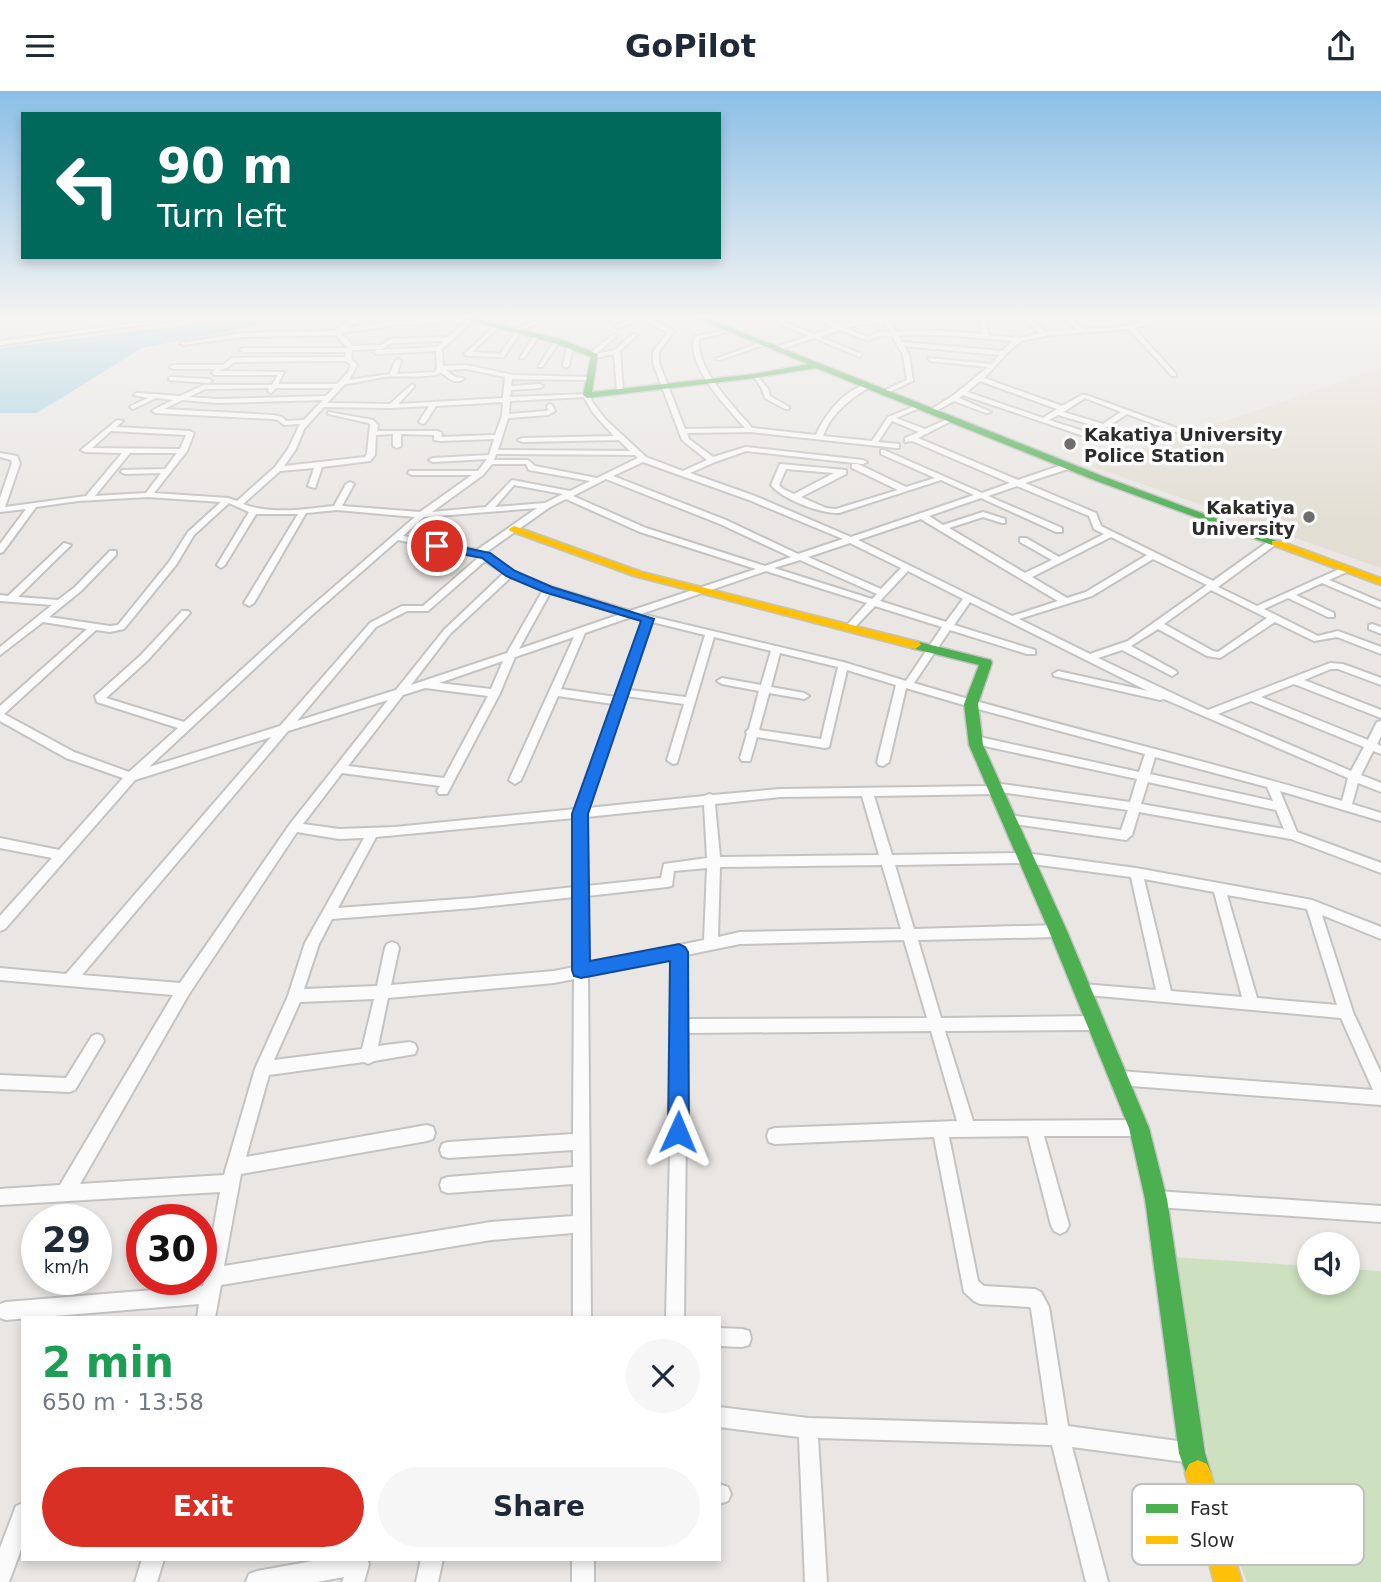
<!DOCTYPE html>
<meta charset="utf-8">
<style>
body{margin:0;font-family:"DejaVu Sans",sans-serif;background:#f6f6f7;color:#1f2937;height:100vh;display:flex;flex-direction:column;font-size:26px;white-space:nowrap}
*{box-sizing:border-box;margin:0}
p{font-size:23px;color:#747a83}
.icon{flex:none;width:38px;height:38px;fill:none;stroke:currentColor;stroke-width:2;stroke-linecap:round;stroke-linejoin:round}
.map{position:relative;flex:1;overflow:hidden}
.side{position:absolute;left:21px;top:1225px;width:700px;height:245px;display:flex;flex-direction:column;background:#fff;border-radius:0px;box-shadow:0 4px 10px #0003}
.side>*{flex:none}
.banner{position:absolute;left:21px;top:21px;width:700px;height:147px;border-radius:0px;box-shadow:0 4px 10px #0003;background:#00695c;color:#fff;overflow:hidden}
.fabs{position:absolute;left:1297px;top:1141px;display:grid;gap:14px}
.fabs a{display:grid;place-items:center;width:63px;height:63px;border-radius:50%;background:#fff;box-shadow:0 4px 10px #0003;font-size:35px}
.speed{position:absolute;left:21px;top:1113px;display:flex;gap:14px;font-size:35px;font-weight:700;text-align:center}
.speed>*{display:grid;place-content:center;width:91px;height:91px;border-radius:50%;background:#fff;box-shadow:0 4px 10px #0003;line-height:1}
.speed small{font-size:18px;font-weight:400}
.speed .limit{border:10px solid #d22;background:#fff;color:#111}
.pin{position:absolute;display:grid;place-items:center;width:60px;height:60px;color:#fff;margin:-30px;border:4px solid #fff;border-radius:50%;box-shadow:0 2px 7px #0007}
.me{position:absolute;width:77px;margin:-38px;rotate:1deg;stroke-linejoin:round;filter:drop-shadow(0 0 5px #0008)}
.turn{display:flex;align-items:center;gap:24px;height:147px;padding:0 21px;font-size:32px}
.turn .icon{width:91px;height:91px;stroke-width:2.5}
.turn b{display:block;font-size:49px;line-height:60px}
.round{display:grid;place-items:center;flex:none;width:74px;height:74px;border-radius:37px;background:#f6f6f7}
.head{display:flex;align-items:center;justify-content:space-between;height:119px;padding:0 21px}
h1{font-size:42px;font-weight:600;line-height:52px;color:#1e9e55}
.primary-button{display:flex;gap:14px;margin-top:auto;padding:14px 21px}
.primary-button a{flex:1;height:80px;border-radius:42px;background:#d93025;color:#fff;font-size:28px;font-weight:600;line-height:80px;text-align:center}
.primary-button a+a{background:#f6f6f7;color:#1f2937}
header{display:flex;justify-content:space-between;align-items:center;height:91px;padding:0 21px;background:#fff;font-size:32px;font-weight:600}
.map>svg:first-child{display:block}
.education{fill:#e3ded3}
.green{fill:#cde1c0}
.water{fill:#9fd0e3}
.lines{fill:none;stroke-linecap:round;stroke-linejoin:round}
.street-casing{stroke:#c4c3c3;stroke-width:4}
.fast-casing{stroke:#c4c3c3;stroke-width:3}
.slow-casing{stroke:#c4c3c3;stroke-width:3}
.street{fill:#fcfbfb;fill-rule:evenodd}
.fast{fill:#4caf50;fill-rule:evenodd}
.slow{fill:#ffc107;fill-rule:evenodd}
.route{fill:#1a73e8;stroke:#114b97;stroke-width:2}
.poi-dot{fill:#6e6d6c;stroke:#fff;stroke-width:2.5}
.labels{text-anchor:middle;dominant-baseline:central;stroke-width:7;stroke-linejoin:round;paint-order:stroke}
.far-poi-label{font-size:18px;font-weight:bold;fill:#2c2c2c;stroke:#fff;text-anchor:start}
.key{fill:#fff;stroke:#c0c0c0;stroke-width:2}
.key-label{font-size:19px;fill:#2c2c2c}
</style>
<header><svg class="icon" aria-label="menu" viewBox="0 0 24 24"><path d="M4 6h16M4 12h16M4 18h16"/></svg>GoPilot<svg class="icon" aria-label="share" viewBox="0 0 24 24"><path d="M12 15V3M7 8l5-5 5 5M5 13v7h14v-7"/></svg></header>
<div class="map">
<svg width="1381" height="1491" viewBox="0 0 1381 1491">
<rect width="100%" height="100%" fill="#e9e6e3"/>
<path class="education" d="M1381 277V477L1091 375 1260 318Z"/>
<path class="green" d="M1170 1166 1309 1175V1192H1348V1178L1381 1180V1491H1247L1218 1417Z"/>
<path class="water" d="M243 227H295L142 257 37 322H0V257Z"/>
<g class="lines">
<g class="street-casing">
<path id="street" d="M174 227H187L0 254V250Z
M356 227H363L346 237 403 229 467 227 472 229V231L442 258 443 275 467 274 512 284 590 286V288L588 289 512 288 511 295 540 293 543 295 540 297 511 299 510 306 589 303 593 312 605 328 646 366 683 380 707 369 682 349 653 272V261L668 241 639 229 618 237 615 235C637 223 653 227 674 240L659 261V272L685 338 745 337C726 315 687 276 694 246L731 238V240L699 248C696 279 733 314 752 337L816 344C825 323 847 295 871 293V295C850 308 832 321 823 345L872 350 888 326 918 314H922V316L896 327 925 338 950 327 955 328 918 347 1018 389 1065 373H1071V377L1025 392 1096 422 1101 435 1213 490 1269 450H1275V454L1218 496 1257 515 1346 475 1350 478 1349 480 1329 489 1381 511V517L1322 492 1296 504 1334 522V526H1328L1288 507 1264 518 1318 545 1338 540 1381 556V563L1337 546 1314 550 1275 531 1220 567 1207 565 1158 538 1131 555 1176 580 1177 582 1172 585 1122 559 1098 567 1208 619 1330 572 1343 573 1381 587V594L1338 578H1331L1304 589 1381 619V627L1294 593 1261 606 1368 649 1377 631 1381 630V645L1377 653 1381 655V663L1373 660 1361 684 1381 692V701L1358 692 1352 713 1381 722V730L1280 700 1297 741 1381 772V782L1291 748 1139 721 1132 744 1126 749 1008 732 1002 728 1008 724 1121 739 1128 719 1000 701 995 703 874 705 892 764 1025 762 1136 777 1312 809 1381 836V848L1322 824 1353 921 1381 982V1014L1119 994 1114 992 1111 987 1114 982 1119 980 1373 999 1341 927 1077 903 1075 899 1077 895 1082 893 1156 899 1131 786 1025 772 895 774 914 838 1058 834 1063 836 1065 840 1063 844 1058 846 918 849 941 927 1095 925 1100 927 1102 932 1100 937 1095 939 945 940 973 1030 1139 1029 1145 1031 1147 1037 1145 1043 1139 1045H1044L1069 1134 1066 1140 1060 1143 1054 1140 1051 1134 1028 1045 949 1046 978 1190 984 1195 1035 1198 1041 1201 1049 1216 1068 1335 1192 1352 1199 1355 1202 1362 1199 1369 1192 1372 1072 1356 1108 1491H1086L1052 1354 818 1347 827 1491H805L799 1346 719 1336V1316L808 1327 1048 1334 1031 1218 1030 1216 980 1213 974 1210 964 1201 934 1046 775 1053 769 1051 767 1045 769 1039 775 1037 957 1030 931 940 687 942 684 1227H666L673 935 672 867 588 885 591 1227H573V1142L491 1149 221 1194 215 1227H197L199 1213 6 1229 0 1227V1213L6 1211 203 1195 220 1101 0 1114V1098L60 1094 173 904 0 889V877L66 883 271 646 135 689 5 838 0 840V825L52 767 0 757V747L59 759 123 687 66 667 0 630V615L87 538 43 531 0 564V556L52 514 0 510V504L8 505 64 452 71 454 18 506 58 509 75 496 110 460H116V464L81 500 49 526 110 535 118 534 169 471 188 441 221 411 148 406 78 410 36 416 3 461 0 462V453L26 418 0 421V407L12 372 11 369 0 366V362L17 365 20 372 5 416 86 405 122 362 85 361 81 359 117 329 123 330 116 336 190 340 194 342 187 360 154 402 228 407 237 410 275 376 288 358 300 333 284 334 278 329 273 328 155 322 152 320 153 319 173 309 156 307 133 318 130 316 131 315 148 307 134 304 137 302 180 305 204 294H272L278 284H215L212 282 215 278H173L170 276 173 274H223L232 267 345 266 346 261H243L240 259 243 257H347L336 244 243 246 183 254 180 252 243 242 335 240 337 237ZM466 231 448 246 390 248 381 254 353 255 341 242 403 233ZM444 250 437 256 377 259 374 261 377 263 436 260 437 277 435 281 397 283 401 270 398 268 395 270 390 283 349 289 357 274 351 268 352 259 382 258 391 252ZM346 270 351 274 348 281 337 293H278L284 281 219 280 221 278 227 277 234 271ZM467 278 505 286 503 307 398 313 414 296V294L412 293 390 313 327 312 345 293C356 292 367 289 378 287 398 283 419 288 439 283L441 281C448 287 455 294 464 288L463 287 455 286 446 279ZM269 297 268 300 271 302 276 297H334L326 305 217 308 189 306 205 298ZM584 306 593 322 614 345 522 347 518 349 522 351 619 349 630 360 498 359 508 327 548 324 555 320 552 314 550 313 547 315 548 319 547 320 509 323 510 310ZM182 309 217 312 323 309 304 329 286 330 282 326 273 324 164 318ZM503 311 502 325 495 344 441 346 442 342 438 340H377L378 334 373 329 328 321V323L369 332 370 334 367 363 365 366 284 375 296 358 304 338 324 316 392 317 429 315 419 331 423 333 425 332 436 315ZM892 330 919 341 905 347V351L912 350 1010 392 982 402 884 359H881V363L935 387 906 396 858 373H852V377L898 399 836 418 826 417 801 406 846 383V379L780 373 771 394C782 408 821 423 839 422L941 389 974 404 851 446 755 405 690 382 715 371 746 360 863 373 867 371 863 369 746 356 713 366 689 348 687 342 750 341 896 357H899V353L878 351ZM111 340 186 344 180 358 92 357ZM393 343V355L397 357 401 355V343L434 344V349L441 350 494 348 489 364 433 367 429 369 433 371 487 368 478 380H409L408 382 412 384H472L420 421 342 415 354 393 350 391 346 393 334 415C304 418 272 424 243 413L280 380 314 377 308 395 315 397 322 376 370 370 375 364 376 344ZM130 362H177L165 378 122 379 121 381 125 383 161 382 146 402 95 405ZM496 363 635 364 638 367 597 387 535 375 528 369H494ZM643 371 749 409 843 448 798 463 726 429 613 385ZM492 373H526L529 379 590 390 570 400 512 389 486 416 432 421 483 384ZM786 378 834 382 794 403 783 398 779 394ZM606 388 720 433 791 466 765 475 646 437 573 405ZM514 394 563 403 545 412 495 416ZM1017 395 1089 425 1094 438 1104 443 1059 466 1026 447H1020V451L1052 469 1025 482 949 437 983 426 1002 432H1005V428L983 421 943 434 929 425 981 407 1056 441H1062V437L988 405ZM566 408 640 441 756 478 630 520 551 496 513 480 485 462 550 416ZM229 412 249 421 217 474 221 477 225 474 256 423H298L244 512 249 515 254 512 306 422 337 419 415 426 306 520 184 631 106 607 148 569 190 522 188 520H182L140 565 95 605 97 611 178 637 129 681 74 661 4 623 96 539 110 541 124 538 176 474 194 444ZM537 417 477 459 403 445 424 426ZM921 428 939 439 1058 510 1012 525 858 449ZM1111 446 1147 464 1086 501 1067 507 1032 486ZM398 449 479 466 423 515H402L370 532 280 635 149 676 312 524ZM850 452 901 477 881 498 808 466ZM1153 468 1207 494 1128 550 1090 563 1019 528 1092 505ZM800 469 877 503 872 508 774 477ZM485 470 504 482 444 539 396 599 297 630 376 536 407 520H428ZM766 480 867 512 847 534V538H853L875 515 942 536 906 590 843 571 641 523ZM908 480 963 508 946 531 880 510ZM511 486 543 499 507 562 411 594 450 543ZM1211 499 1267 527 1218 561 1213 560 1164 533ZM550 502 621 523 519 558ZM970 511 1148 600 1058 580 1053 583 1054 585 1160 609 1164 608 1348 687 1342 710C1200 667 1056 635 914 592L950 539 1027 563H1035V559L954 534ZM631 526 643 529 616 606 561 598 585 542ZM652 531 705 544 686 606 629 599ZM574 546 509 689 515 693 521 689 558 605 613 613 576 718 395 736 339 738 303 733 342 682 440 695 437 700 439 703H447L500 602 515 566ZM714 546 771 560 761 594 722 587 717 590 722 593 759 600 749 638 746 641 747 643 740 667 742 670H750L757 646 825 657 829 656 847 579 896 594 877 671 879 674 883 675 889 671 906 597 967 615 1145 663 1139 681 975 645 969 649 975 653 1137 688 1130 711 994 692 989 695 780 698 713 704 709 703 704 705 588 717 626 605 684 613 667 669 673 673 677 672ZM780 562 838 576 821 648 759 639 769 602 804 608 809 605 804 602 771 596ZM503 570 491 598 439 592ZM425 597 488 605 444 687 348 675 403 604ZM388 609 290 733 180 892 82 884 288 640ZM1251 610 1364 656 1351 680 1218 623ZM1155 666 1267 696 1273 710 1150 683ZM1148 691 1276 719 1284 738 1141 713ZM862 705 879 764 720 766 715 713 780 706ZM704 714 707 767 664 773 661 787 587 795 586 726ZM574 727V796L473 807 338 817 376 746ZM297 741 339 748 364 747 305 852 288 905 255 978 224 1084 80 1093 189 903ZM882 774 901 838 740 841 718 846 720 776ZM707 777 704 849 588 873 587 805 667 796 672 795 674 780ZM1144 788 1214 801 1242 906 1171 900ZM1227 804 1307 818 1337 914 1257 907ZM574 806V876L554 880 391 894 399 857 397 853 392 851 387 853 385 857 377 895 304 898 319 853 332 828 473 817ZM904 849 927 927 687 928 686 864 740 853ZM574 888 573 1043 448 1051 442 1053 440 1059 442 1065 448 1067 573 1059V1076L448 1086 442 1088 440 1094 442 1100 448 1102 573 1093V1125L491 1131 224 1175 241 1083 427 1050 433 1048 435 1042 433 1036 427 1034 246 1066 269 984 364 971 368 973 374 970 415 963 417 958 415 953 410 951 378 955 388 907 554 892ZM374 908 362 958 274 969 300 911Z
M539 227 541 230 521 240 504 266 467 265 464 263 496 234 498 237 472 261 500 263 516 241 515 239Z
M596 227H615L612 229Z
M711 227H718L707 231V229Z
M779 227H792L783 229 784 231 814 243 834 237 827 234 824 227H830L832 232 840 235 856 230 906 227 890 230 896 241 943 240 982 243 980 227H986L988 244 1019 247 1040 242 1023 227H1029L1046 241 1077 238 1065 227H1071L1083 238 1114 237 1141 232 1140 227H1146V234L1134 237 1176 283V285H1172L1129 238 1050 244 1022 250 1011 258 984 287 1062 315 1082 304H1086L1182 339 1175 341 1127 323 1090 347 963 304 959 307 991 321 986 322 954 310 934 321H930V319L954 304 988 276 930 270 928 267 991 273 999 264 904 255 909 264 913 290 889 301 887 300V298L907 289 903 264 892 245H878L868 250 840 239 820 246 862 263 860 266 814 247 781 258 779 255 809 245 779 233ZM884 231 890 241H877L868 246 845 237 857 234ZM898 244H943L1013 250 1002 260 902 251ZM980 290 1057 318 1043 327 967 301ZM1085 307 1121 321 1103 333 1063 321ZM1058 324 1099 336 1089 342 1049 329Z
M614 243 616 246 595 263 615 259 632 243 637 244 620 260 623 300 620 302 617 300 614 263 595 267 588 263Z
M534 244 539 245 524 267H520Z
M555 249 560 250 542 276H538Z
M765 250 767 253 720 269 715 268Z
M570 253 573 255 569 275 566 277 563 275 567 255Z
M753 284H757L768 298 770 305 789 316V318H785L765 307 762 298Z
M171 286 209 288 212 290 209 292 169 289V287Z
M1372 533 1381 536V543L1369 538V534Z
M97 943 102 945 104 950 75 999 70 1001 0 998V984L66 987 92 945Z
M1156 1100 1381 1115V1131L1156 1116 1150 1114 1148 1108 1150 1102Z
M719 1237 742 1238 749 1240 751 1247 749 1254 742 1256 719 1255Z
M719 1393 728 1396 731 1403 728 1410 719 1413Z
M23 1412V1453L9 1491H0V1457L16 1415Z
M142 1468H164L157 1491H135Z
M324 1468H367L369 1473 364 1491H342L344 1486 317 1491H246L249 1483 257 1480Z
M421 1468H443L438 1491H416Z
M572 1468H594V1491H572Z"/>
</g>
<g class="fast-casing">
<path id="fast" d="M461 227H472L560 248 598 263 592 301 755 283 808 273 696 227H706L1102 385 1282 452 1272 454 1094 389 816 277 755 287 587 307 583 304 591 266 554 252Z
M915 550 991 569 992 572 978 613 983 654 1067 840 1149 1037 1167 1108 1205 1362 1211 1382 1207 1391 1198 1395 1189 1391 1179 1362 1145 1108 1129 1037 1049 840 969 654 964 613 979 574 911 557 909 554Z"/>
</g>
<g class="slow-casing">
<path id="slow" d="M514 435 642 481 919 551 921 554 915 558 634 485 510 440 509 438Z
M1272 450H1280L1381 487V494L1272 454Z
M1198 1369 1207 1373 1211 1382 1242 1491H1214L1185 1382 1189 1373Z"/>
</g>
<use href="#street" class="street"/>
<use href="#fast" class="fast"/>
<use href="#slow" class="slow"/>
</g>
<linearGradient id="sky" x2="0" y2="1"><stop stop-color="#8bbfe6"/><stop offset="0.52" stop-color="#f5f4f2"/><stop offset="1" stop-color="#f5f4f2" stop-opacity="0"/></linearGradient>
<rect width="1381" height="435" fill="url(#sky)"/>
<path class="route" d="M437 451 490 462 515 480 552 496 654 528 588 723 590 870 679 853 685 856 688 861 689 1041 686 1048 678 1051 671 1048 668 1041 670 870 581 887 574 885 572 879V723L641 530 544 501 506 485 482 467 433 457 431 455Z"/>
<g class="poi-dot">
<circle cx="1070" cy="353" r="7"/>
<circle cx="1309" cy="426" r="7"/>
</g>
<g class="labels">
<g class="far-poi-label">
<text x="1084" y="343">Kakatiya University<tspan x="1084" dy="21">Police Station</tspan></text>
<text x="1295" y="416" text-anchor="end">Kakatiya<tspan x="1295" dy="21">University</tspan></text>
</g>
</g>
<rect x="1132" y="1393" width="232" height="81" rx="10" class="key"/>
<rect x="1146" y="1413" width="32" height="9" fill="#4caf50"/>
<rect x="1146" y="1445" width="32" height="8" fill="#ffc107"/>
<g class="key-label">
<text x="1190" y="1424">Fast</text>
<text x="1190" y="1456">Slow</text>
</g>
</svg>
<div class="fabs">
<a><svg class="icon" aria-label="sound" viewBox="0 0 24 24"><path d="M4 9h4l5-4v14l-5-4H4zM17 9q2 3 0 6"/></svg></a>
</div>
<div class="speed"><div>29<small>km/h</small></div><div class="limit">30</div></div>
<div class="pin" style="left:437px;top:455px;background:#d93025"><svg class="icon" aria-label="arrive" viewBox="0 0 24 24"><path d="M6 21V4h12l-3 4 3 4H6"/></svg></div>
<svg class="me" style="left:678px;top:1041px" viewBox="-20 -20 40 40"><path d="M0-17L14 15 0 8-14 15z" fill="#1a73e8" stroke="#fff" stroke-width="4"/></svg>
<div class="banner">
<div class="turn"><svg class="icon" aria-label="left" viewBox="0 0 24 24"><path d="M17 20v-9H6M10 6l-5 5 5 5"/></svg><div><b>90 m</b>Turn left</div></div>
</div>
<section class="side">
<div class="head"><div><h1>2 min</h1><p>650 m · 13:58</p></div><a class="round"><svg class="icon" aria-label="close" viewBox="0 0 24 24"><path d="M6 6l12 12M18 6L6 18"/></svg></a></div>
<div class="primary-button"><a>Exit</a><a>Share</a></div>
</section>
</div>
